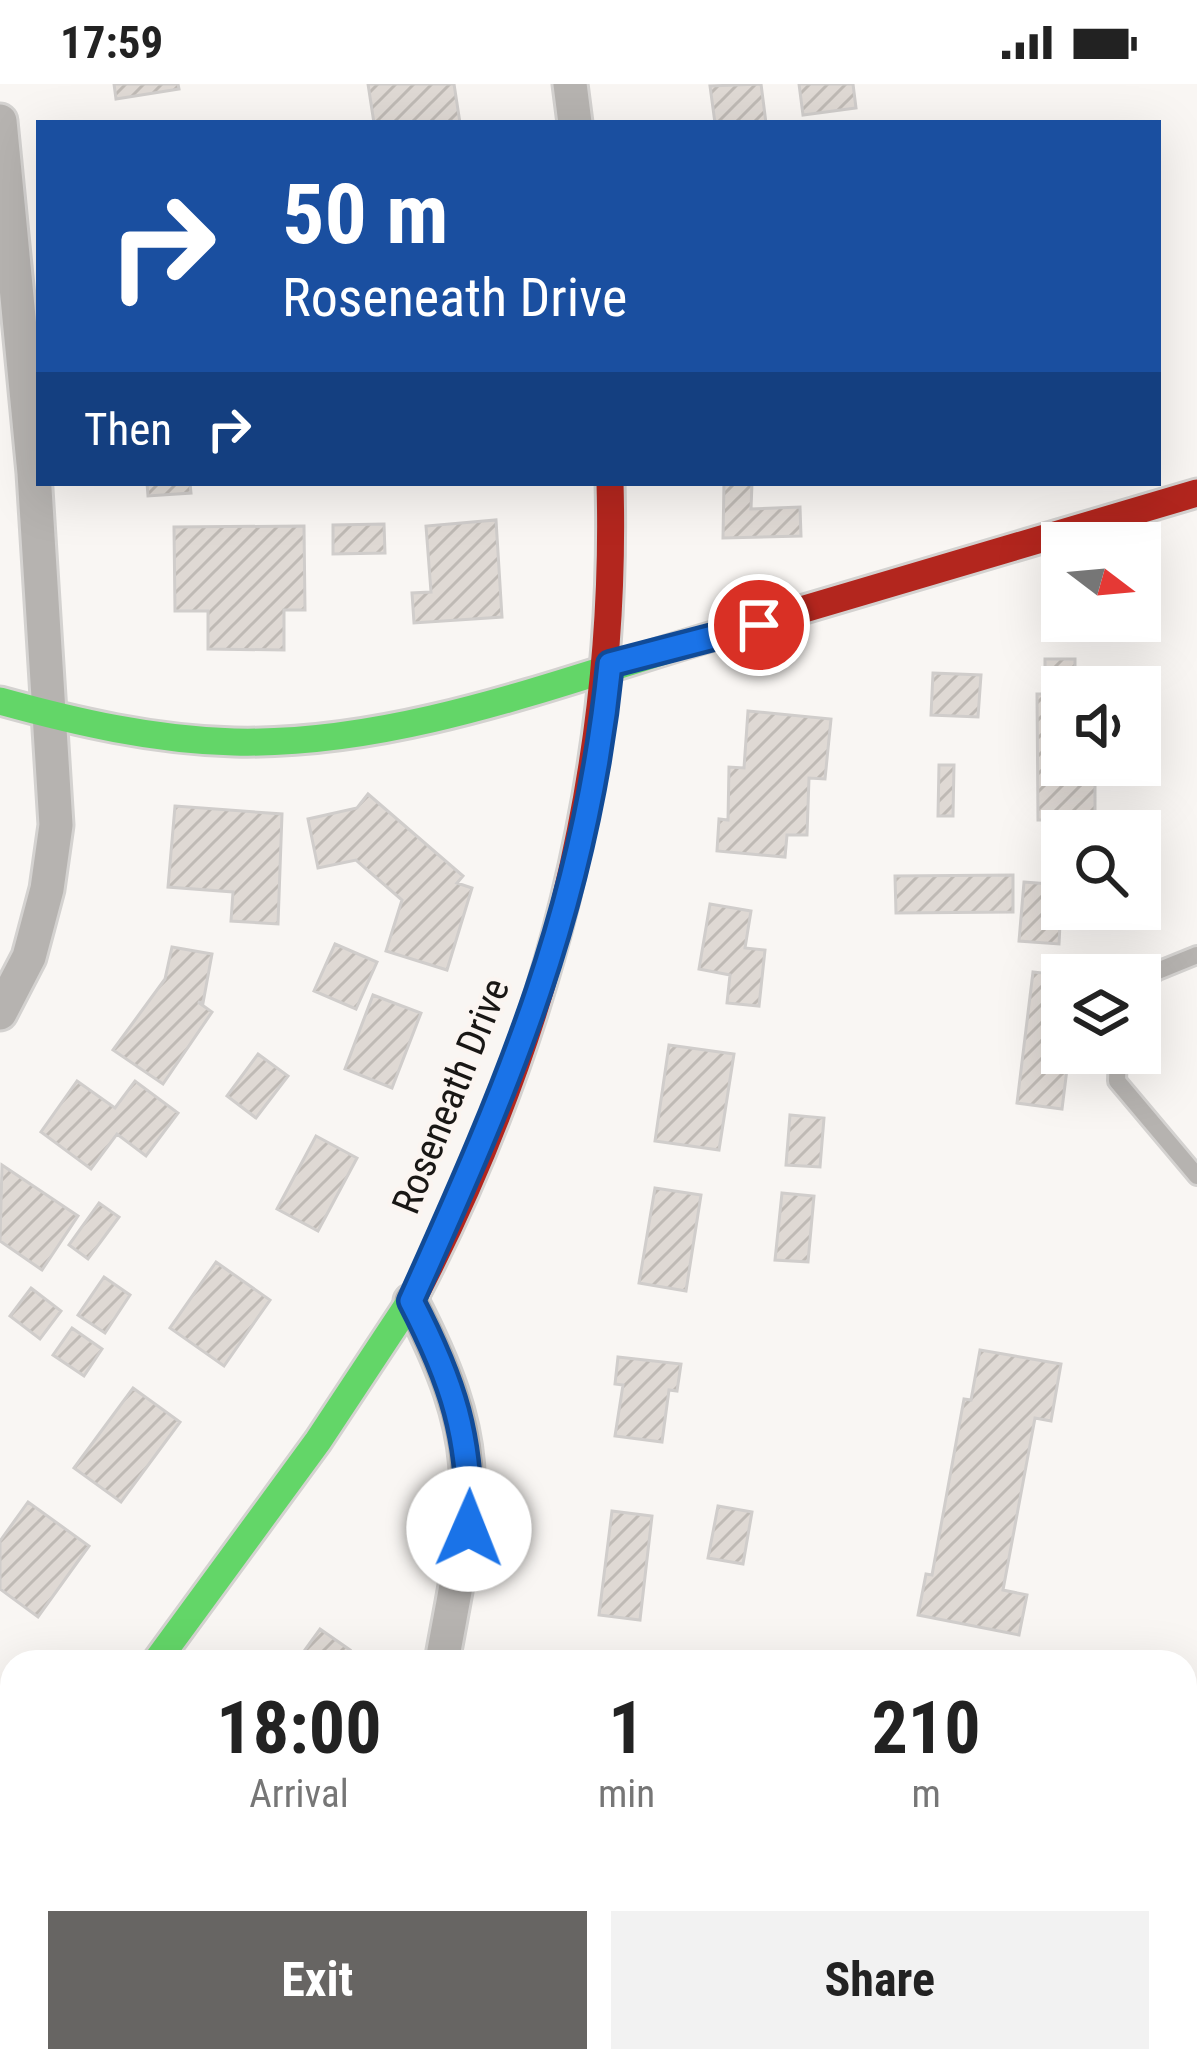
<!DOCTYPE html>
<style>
body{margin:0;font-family:"Roboto Condensed",sans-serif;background:#f2f2f2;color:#222;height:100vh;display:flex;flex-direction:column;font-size:45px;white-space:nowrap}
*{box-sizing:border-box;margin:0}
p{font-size:39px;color:#767676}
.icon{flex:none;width:66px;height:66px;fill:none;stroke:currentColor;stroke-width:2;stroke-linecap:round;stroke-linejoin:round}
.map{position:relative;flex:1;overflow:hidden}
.details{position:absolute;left:0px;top:1566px;width:1197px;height:423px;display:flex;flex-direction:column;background:#fff;border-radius:36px 36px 0 0;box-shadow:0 12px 48px #0002}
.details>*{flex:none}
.banner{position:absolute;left:36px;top:36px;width:1125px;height:366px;border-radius:0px;box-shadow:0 12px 48px #0002;background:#1a4fa0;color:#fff;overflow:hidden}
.needle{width:78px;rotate:106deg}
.buttons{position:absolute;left:1041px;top:438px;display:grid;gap:24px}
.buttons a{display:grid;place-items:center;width:120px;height:120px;border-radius:0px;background:#fff;box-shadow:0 12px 48px #0002;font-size:60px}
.pin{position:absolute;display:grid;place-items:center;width:102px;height:102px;color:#fff;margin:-51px;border:6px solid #fff;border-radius:50%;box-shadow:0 3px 12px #0007}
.me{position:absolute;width:132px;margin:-66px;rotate:1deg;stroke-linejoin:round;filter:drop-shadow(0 0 9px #0008)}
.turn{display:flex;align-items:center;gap:42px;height:252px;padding:0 48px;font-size:54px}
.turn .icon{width:156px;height:156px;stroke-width:2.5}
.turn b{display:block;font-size:84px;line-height:102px}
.then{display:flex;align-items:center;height:114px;padding:0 48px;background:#0003;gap:24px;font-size:45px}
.eta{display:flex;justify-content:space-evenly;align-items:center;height:204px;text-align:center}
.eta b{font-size:72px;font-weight:700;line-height:84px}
.button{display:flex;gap:24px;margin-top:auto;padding:24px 48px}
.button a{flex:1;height:138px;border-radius:0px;background:#676563;color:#fff;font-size:48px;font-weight:700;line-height:138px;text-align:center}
.button a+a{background:#f2f2f2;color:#222}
.status{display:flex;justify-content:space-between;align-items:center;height:84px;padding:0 60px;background:#fff;direction:ltr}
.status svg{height:33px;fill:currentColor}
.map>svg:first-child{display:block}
.building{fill:url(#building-hatch);stroke:#d0cdcb;stroke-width:3}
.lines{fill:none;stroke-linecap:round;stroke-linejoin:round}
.lane-casing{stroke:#d4d2d0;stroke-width:22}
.street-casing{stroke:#d4d2d0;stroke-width:39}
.fast-casing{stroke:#d4d2d0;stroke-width:33}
.slow-casing{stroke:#d4d2d0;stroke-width:33}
.jam-casing{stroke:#d4d2d0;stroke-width:33}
.lane{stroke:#b6b3b0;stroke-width:16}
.street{stroke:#b6b3b0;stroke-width:33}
.fast{stroke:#63d668;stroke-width:27}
.slow{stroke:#ff974d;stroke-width:27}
.jam{stroke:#b3261e;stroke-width:27}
.route-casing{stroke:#114b97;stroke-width:30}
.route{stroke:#1a73e8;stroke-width:21}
.labels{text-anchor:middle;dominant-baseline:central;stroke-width:9;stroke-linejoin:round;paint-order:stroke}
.street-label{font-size:39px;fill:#191715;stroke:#fbf5f1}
</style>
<div class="status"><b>17:59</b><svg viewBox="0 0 49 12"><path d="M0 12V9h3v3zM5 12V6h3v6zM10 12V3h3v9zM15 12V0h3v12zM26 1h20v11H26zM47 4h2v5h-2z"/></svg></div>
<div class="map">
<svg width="1197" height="1988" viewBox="0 0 1197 1988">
<defs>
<pattern id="building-hatch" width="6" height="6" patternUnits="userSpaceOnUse" patternTransform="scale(3)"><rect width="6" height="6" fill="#dfd9d4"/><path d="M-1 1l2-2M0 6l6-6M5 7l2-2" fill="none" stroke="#bfbab5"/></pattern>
</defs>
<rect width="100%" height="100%" fill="#f9f6f3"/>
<path class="building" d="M114 0H178L179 5 116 15Z
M368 0H454L460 39H374Z
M761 0 766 39H715L710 2Z
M799 0H853L856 24 803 31Z
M147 399H190L191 409 148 412Z
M724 399H752L751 425 800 423 801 452 723 454Z
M496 436 502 533 414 539 412 509 431 508 426 442Z
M384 440 385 469 333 470V441Z
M304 442 305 526H284V566L208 565V527H175L174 443Z
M1045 575H1075V603H1062V681H1095V736H1038L1037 610H1045Z
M933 589 981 591 978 633 931 631Z
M748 627 831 635 825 695 809 694 807 751H787L785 773 717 767 719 735 728 736 729 683 744 684Z
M939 681H954L953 732H938Z
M368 710 463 792 457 799 472 804 447 886 386 867 402 816 356 776 318 784 308 735 357 724Z
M175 722 282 730 278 840 231 837 233 808 168 803Z
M1013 791V828L896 829 895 792Z
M1024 798 1062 801 1059 860 1019 857Z
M710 820 751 827 745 864 765 866 759 922 727 919 730 891 699 885Z
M335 860 377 878 356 925 314 907Z
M172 863 212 870 203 919 198 918 212 928 163 1000 113 966 165 895Z
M1033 888 1062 891V969H1069L1062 1025 1017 1019Z
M373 911 421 929 392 1004 345 985Z
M669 961 734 970 719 1066 655 1057Z
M258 970 288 992 256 1034 227 1012Z
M77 997 115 1024 135 997 178 1029 146 1072 117 1050 91 1085 41 1048Z
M790 1031 824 1034 820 1083 786 1081Z
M316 1052 357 1074 318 1147 277 1125Z
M2 1081 78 1132 42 1186 0 1157Z
M655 1104 701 1111 686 1207 639 1199Z
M782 1109 814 1112 808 1178 775 1176Z
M99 1119 119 1133 88 1175 69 1161Z
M216 1178 270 1216 224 1282 170 1244Z
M104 1193 130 1211 105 1249 78 1231Z
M31 1204 61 1227 40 1255 10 1232Z
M72 1244 102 1265 84 1292 53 1271Z
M980 1266 1061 1280 1051 1337 1035 1334 1003 1506 1027 1511 1019 1551 918 1531 926 1490 932 1491 964 1315 971 1316Z
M618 1273 681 1280 677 1307 669 1306 662 1358 615 1352 623 1301 615 1300Z
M133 1304 180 1338 121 1418 74 1384Z
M28 1418 89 1462 38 1533 0 1505V1457Z
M718 1422 752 1428 743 1480 708 1474Z
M612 1427 652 1432 640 1536 599 1531Z
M320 1545 350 1566 342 1578H279L286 1569 297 1577Z
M12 1936V1977H110L103 1988H47L34 1979 28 1988H0V1955Z
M553 1977H645L647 1988H555Z"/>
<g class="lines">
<g class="lane-casing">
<path id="lane" d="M1140 908 1155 888 1197 871
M1118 969 1117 997 1197 1092"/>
</g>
<g class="street-casing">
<path id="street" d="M570 0 575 39
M0 37 34 389 56 741 47 805 29 873 0 929
M411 1217C491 1372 471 1416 442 1578
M0 1804 12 1786
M438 1977 440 1988"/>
</g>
<g class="fast-casing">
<path id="fast" d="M0 617C76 638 154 656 234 658 401 662 566 595 723 549
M156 1578 318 1357 416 1209"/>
</g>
<g class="slow-casing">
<path id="slow" d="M1185 1674 1197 1619"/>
</g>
<g class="jam-casing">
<path id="jam" d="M723 549 1197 409
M416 1209C547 957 618 682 610 399
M1185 1919 1197 1980"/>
</g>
<use href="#lane" class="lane"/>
<use href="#street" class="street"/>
<use href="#fast" class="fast"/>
<use href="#slow" class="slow"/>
<use href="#jam" class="jam"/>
</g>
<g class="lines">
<g class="route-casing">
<path id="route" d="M469 1445C471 1354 453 1298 411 1217 509 1000 586 821 610 580L759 541"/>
</g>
<use href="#route" class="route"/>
</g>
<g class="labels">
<g class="street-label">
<text transform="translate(451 1012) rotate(-68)">Roseneath Drive</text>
</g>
</g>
</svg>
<div class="buttons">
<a><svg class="needle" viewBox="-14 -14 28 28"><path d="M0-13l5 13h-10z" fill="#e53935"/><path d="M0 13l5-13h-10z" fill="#767676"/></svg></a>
<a><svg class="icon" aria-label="sound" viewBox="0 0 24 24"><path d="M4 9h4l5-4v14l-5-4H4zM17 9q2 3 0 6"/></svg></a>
<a><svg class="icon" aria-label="search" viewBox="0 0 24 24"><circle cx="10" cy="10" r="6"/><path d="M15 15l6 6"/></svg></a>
<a><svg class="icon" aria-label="layers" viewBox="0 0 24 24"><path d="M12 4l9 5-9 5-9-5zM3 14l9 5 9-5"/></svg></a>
</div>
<div class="pin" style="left:759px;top:541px;background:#d93025"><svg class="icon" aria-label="arrive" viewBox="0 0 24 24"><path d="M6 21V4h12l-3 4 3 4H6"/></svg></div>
<svg class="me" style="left:469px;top:1445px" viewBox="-20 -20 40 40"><circle r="19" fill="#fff"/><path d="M0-13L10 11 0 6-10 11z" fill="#1a73e8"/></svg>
<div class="banner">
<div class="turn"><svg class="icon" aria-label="right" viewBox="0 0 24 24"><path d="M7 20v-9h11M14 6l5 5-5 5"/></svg><div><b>50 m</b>Roseneath Drive</div></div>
<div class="then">Then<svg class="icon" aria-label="right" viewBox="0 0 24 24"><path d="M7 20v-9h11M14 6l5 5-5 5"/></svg></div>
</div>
<section class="details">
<div class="eta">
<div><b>18:00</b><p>Arrival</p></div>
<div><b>1</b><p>min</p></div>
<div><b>210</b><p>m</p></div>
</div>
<div class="button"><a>Exit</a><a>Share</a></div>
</section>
</div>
